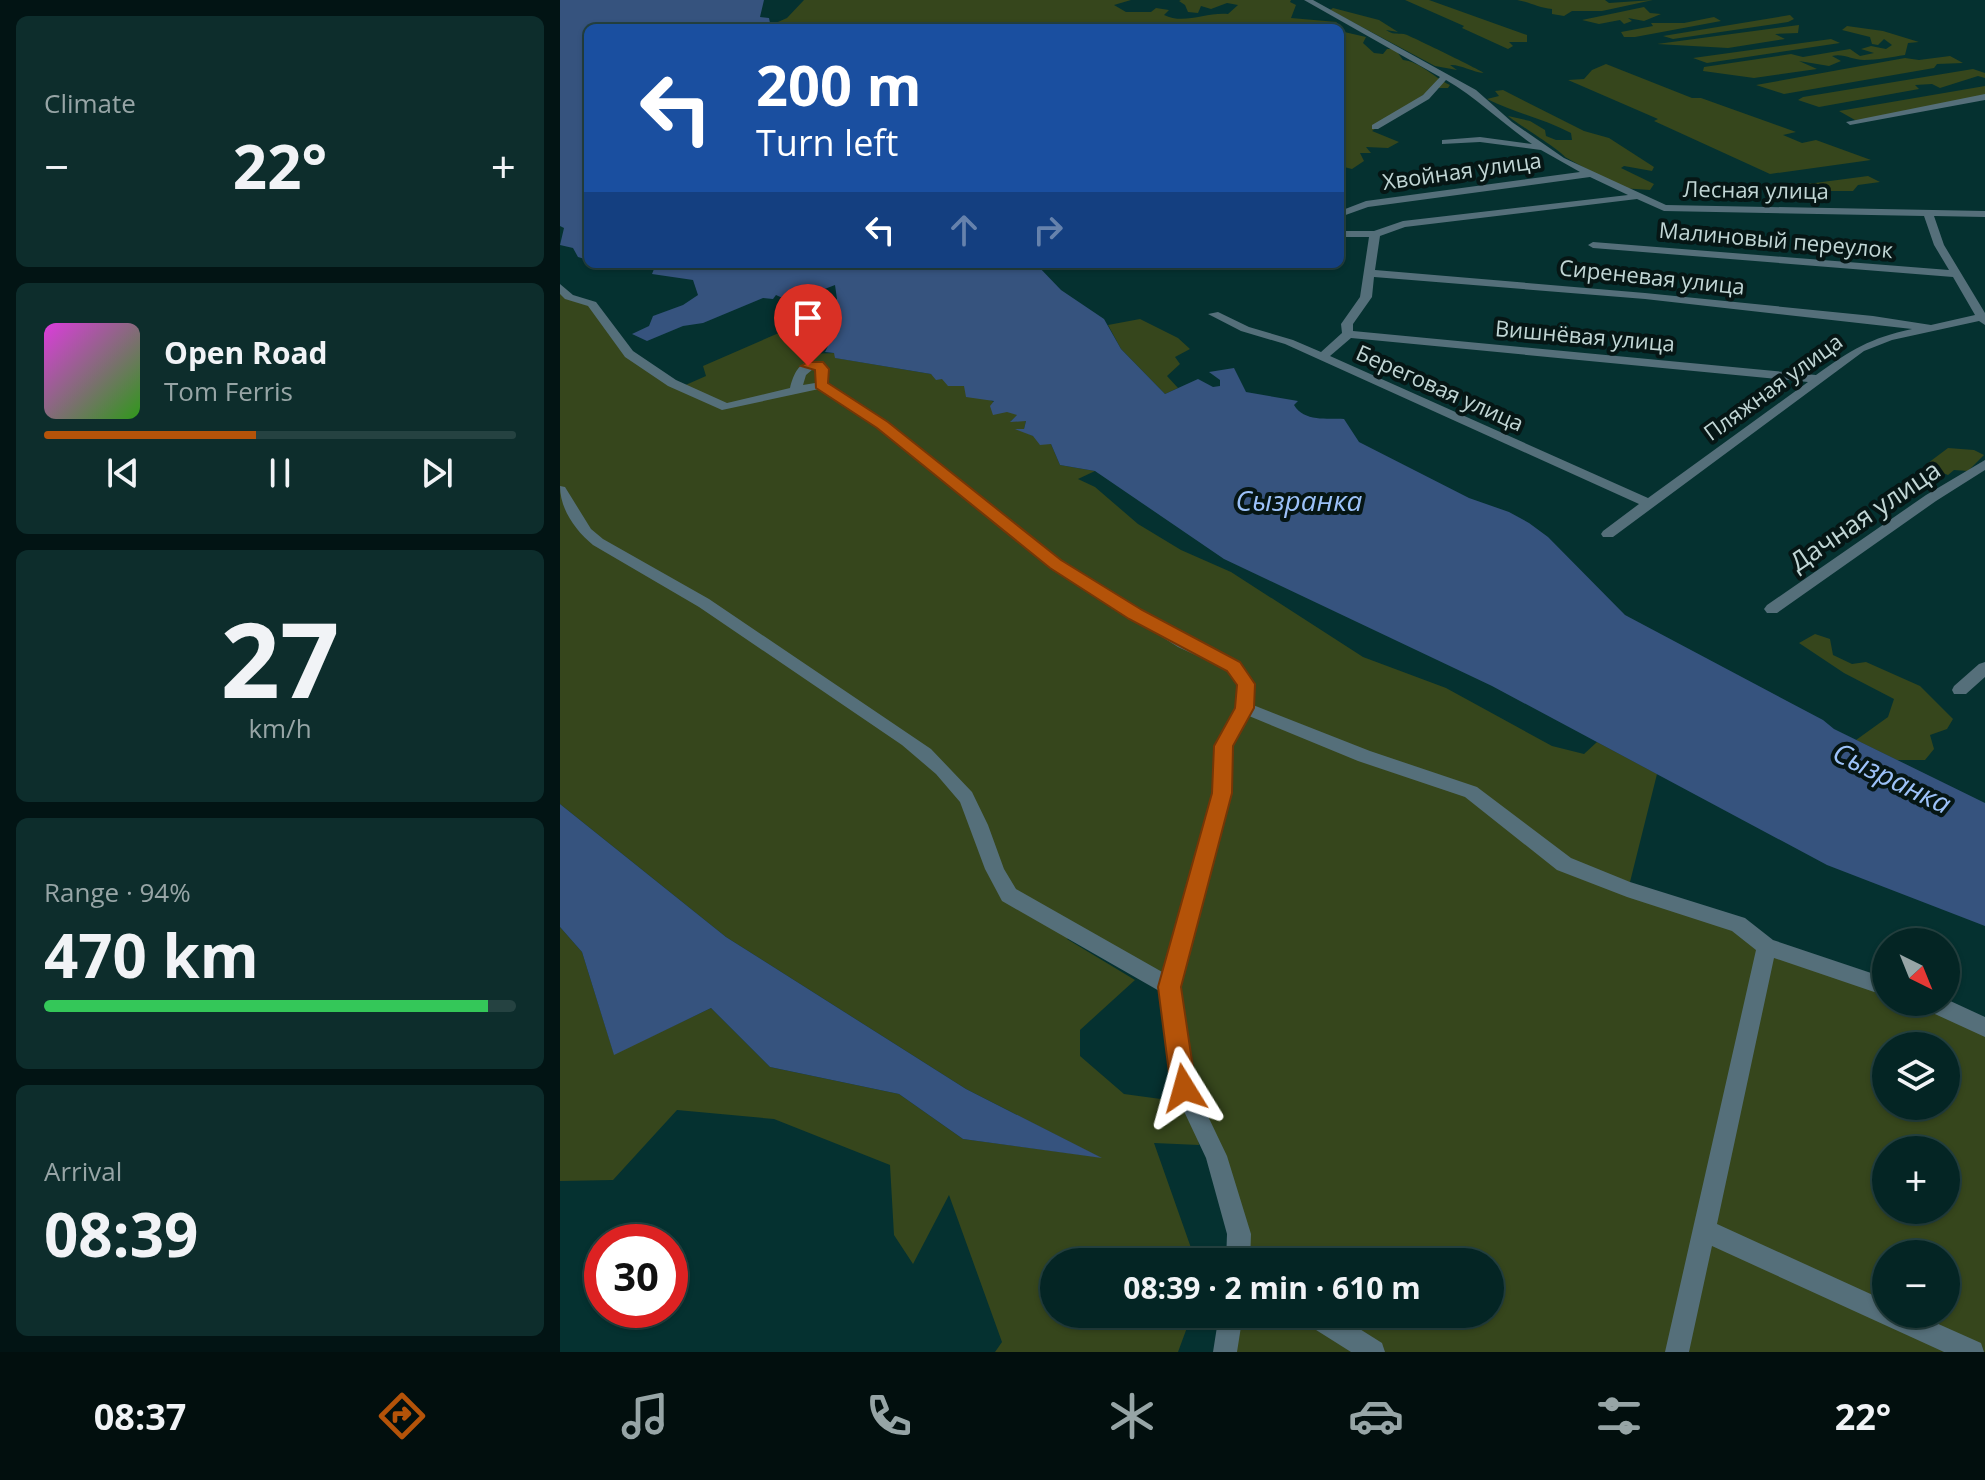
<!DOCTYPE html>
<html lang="en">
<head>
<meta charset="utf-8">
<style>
  :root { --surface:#042524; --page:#0d2d2c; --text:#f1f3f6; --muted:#97a5a6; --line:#254241; --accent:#b45309 }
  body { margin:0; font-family:"Open Sans",sans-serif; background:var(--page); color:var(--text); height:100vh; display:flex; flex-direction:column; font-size:30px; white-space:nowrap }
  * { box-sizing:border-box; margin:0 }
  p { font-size:26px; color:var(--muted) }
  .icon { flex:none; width:44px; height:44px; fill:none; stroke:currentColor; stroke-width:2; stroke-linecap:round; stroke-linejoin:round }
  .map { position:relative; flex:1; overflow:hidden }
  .sheet { display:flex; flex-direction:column; gap:16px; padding:16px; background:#021414; width:560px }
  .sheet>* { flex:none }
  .guide { position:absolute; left:24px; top:24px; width:760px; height:244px; border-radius:12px; box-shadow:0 2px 6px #0004,0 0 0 2px var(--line); background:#1a4fa0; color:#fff; overflow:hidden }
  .needle { width:52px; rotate:137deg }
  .tools { position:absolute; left:1312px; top:928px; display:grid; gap:16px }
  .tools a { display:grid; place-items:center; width:88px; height:88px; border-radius:50%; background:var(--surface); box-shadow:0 2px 6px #0004,0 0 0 2px var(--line); font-size:40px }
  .speed { position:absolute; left:24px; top:1224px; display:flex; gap:16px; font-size:40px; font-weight:700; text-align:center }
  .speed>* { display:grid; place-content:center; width:104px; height:104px; border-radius:50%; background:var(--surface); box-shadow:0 2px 6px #0004,0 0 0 2px var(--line); line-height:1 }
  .speed .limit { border:12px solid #d22; background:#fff; color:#111 }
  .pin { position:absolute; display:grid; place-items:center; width:68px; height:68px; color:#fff; margin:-82px -34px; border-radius:50% 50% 50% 0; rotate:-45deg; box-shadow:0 0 8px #0007 }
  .pin .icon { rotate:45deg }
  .me { position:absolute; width:88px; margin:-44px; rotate:352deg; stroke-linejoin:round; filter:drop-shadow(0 0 6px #0008) }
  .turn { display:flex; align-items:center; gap:28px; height:168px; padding:0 40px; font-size:36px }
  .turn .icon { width:104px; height:104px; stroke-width:2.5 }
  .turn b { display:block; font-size:56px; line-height:68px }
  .lanes { display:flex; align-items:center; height:76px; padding:0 40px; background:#0003; justify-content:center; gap:40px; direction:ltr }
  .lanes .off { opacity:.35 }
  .big { font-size:60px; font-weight:700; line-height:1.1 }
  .sheet .tile { flex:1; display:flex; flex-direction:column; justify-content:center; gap:12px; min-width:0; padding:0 28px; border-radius:12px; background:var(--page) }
  .sheet .dial { align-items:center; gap:0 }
  .dial b { font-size:104px; line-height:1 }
  .song { display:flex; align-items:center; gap:24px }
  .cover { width:96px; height:96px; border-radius:12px; background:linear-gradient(135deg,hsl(300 70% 55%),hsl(110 70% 35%)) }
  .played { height:8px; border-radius:4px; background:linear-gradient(90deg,var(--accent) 45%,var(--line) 45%) }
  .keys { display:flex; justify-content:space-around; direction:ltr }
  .heat { display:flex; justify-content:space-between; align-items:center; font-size:44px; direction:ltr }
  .charge { height:12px; border-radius:6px; background:linear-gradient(90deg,#34c759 94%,var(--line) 0) }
  .trip { position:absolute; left:480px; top:1248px; width:464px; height:80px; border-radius:40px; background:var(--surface); box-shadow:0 2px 6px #0004,0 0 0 2px var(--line); font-weight:700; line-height:80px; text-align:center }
  .tab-bar { display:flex; height:128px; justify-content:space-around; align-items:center; background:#020f0e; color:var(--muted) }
  .tab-bar .icon { width:56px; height:56px }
  .tab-bar .on { color:var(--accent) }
  .tab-bar b { font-size:36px; color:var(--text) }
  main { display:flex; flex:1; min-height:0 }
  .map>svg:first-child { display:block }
  .green { fill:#36461c; fill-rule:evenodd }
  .water { fill:#36537e }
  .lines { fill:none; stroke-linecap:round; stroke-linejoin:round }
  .minor { fill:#556f7a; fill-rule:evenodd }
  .route { fill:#b45309; stroke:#753606; stroke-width:2 }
  .labels { text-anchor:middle; stroke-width:8; stroke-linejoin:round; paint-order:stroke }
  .far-street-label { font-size:22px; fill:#c1d6d5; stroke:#061615 }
  .street-label { font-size:26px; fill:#c1d6d5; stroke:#061615 }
  .water-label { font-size:28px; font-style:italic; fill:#9dc2f9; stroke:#061615 }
</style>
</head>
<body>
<main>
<section class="sheet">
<div class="tile"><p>Climate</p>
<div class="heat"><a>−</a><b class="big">22°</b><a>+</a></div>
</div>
<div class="tile">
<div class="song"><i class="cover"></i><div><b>Open Road</b><p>Tom Ferris</p></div></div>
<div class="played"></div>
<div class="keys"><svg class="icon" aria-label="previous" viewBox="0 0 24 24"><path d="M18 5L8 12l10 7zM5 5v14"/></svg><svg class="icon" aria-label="pause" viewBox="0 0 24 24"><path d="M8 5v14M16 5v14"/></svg><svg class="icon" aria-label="next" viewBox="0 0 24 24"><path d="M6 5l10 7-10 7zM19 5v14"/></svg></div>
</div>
<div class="tile dial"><b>27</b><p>km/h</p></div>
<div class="tile"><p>Range · 94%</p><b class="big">470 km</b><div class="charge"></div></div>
<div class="tile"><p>Arrival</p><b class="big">08:39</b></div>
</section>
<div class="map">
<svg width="1425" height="1352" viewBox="0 0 1425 1352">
  <rect width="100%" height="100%" fill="#053130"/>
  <path class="green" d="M244,0H591H571L554,5L566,12H591L596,8L609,10L604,15C624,25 646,12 668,14L678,5L667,3L651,9L641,6L638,13L628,12L625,5L619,1L621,0H731L730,2L736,5L731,18L777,22L773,28H211V25L227,18Z
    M845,0H869L967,35V42H949L953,46L948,49L902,28L904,26Z
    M957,0H1045L1049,3L1093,0L1042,11H1012L1004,16L992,14V9C979,8 970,2 957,0Z
    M1084,7L1090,13L1101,14L1084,21L1068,18L1072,21L1064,24L1060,20L1039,24L1022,20Z
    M773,8L819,20L838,32L826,30C833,35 836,33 844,34C849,35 920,70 924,73C912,72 900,64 890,65L897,70L875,66L770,10Z
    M1230,15L1234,19L1228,22L1113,39L1103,36Z
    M1154,17L1161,21L1075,37H1064L1061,32L1093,26L1091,23H1124Z
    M1239,25L1238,33L1215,34L1225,39L1168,48L1097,44Z
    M1287,26L1323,31L1359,42L1348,43L1345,55C1331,57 1318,60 1304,60C1293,60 1283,53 1272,56L1281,61L1269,66L1239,61L1257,69L1194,78L1143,71L1144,67L1231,54L1243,57L1290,49L1300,56L1314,53L1301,49L1311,46L1326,49L1332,45L1324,39L1318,45L1312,44L1310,37L1282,30Z
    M780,31L806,37L803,43L814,53L823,54L827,49H835L843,60C861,62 873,77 890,85L888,88H873L812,131L839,142L828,148L806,147L811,153H800L804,161L792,169L780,166Z
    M1271,39L1280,43L1147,63L1133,58Z
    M1390,56L1403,63L1377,64L1374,68L1224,94L1196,85L1345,58L1359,60Z
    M1046,64L1132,98H1141L1236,132L1223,135L1242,143L1256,140L1311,160L1210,174L1094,121L1098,119L1008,80L1024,79L1032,70Z
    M1413,69L1425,73V78L1418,76L1380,88L1372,84L1355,85L1359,89L1259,107L1238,100L1243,97Z
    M1425,86V98L1313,119L1295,120L1279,111Z
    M943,90L1024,131L1049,138L1094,167L1092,171L1064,166L1061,168L1094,184L1090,190L1061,188L1005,157C1000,150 959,125 948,116L970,121L985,130L986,136L996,140H1012L1011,133C984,119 955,113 927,99L939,96L935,91Z
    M1308,176L1320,182L1298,185L1293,191H1268L1267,196L1251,198L1233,191L1232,186Z
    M0,287L9,297L32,304L69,354L121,387L146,376L143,366L221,332L247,354L275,353L276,358L371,374L404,386L458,415L451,421H466L464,429H458L491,444L500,465L535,471L518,479L535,487L578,524L621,550L671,572L803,657L886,688L992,746L1024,754L1037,742L1097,774L1068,890L1178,924L1207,947L1326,987V1002H1371L1425,1027V1352H665L671,1314H930V1262H678L636,1118L639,1145L594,1143L636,1262H494V1314H632L618,1352H435L442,1342L389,1195L353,1264L334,1235L330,1165L214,1119L117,1110L53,1180L0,1181V927L22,952L54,1054L151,1008L210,1067L339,1094L403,1139L539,1157L406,1089L166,937L0,804ZM515,932L609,987L636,1116L608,1100L564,1094L520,1056V1030L575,980L507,939ZM1326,1046H1386V1106H1326ZM1326,1150H1386V1210H1326ZM1326,1254H1386V1314H1326Z
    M580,319L618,338L630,349L615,357L620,364L607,376L618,388L605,394L561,349L548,325Z
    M1388,448L1414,450L1424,455L1408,471L1394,470L1388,475L1364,466Z
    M1255,634L1270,639L1273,655L1292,664L1306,662L1360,686L1393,719L1387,729L1370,735L1374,749L1365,760H1337L1296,740L1328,717L1334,699L1284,673L1239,643Z"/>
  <path class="water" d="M0,0H204L200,17L209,18L211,28H28V260L18,257L13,248L0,245L4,228L0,226Z
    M96,264H476L501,290L544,319L561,349L605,394L638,379L653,387L660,386V380L649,372L674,368L686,392L738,401L734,405C744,422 767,418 784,419L799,442L909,498L949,512L969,523L988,537L1065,615L1263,720L1274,729L1425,803V926L1267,865L932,686L664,559L535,471L500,465L491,444L480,445L473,436L455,429H464L466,421L450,422L457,415L447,412L433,415L430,406L434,401L406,397L404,386H388L382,379L376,380L371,374L275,358L274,353L265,352L268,346L255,345L254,342L264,334L257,331L249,335L248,321L265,311L277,299L275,285L231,302L216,295L213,299L203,298L143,323L123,326L87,341L72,334L89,326L93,316L123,305L138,295L133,280L92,274Z
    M0,804L166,937L406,1089L542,1158L403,1139L339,1094L210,1067L151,1008L54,1055L22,952L0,927Z"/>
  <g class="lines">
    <path class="minor" d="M744,0H753L916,90L952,122L1004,158L1106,205L1425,211V217L1374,216L1384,245L1425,313V325L1419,321L1332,340L1304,351L1053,537H1043L1041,534L1043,531L1079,504L725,344L681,331L648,314L658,312L689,327L733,340L761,352L782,333L781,324L800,297L809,237H780V231H814L843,221L1068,195L1030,177L808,207L780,217V211L806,201L1020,172L981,150L920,142L882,144V140L920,137L972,144C942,123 917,98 886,80L869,99L818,129H812V125L863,95L880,77ZM1077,199L1104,211L1364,216L1374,245L1389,270L1033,242L1028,245L1033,248L1393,277L1415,315L1371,325L1313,316L1085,293L815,270L820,236L845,227ZM814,277L1085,299L1352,329C1310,338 1291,350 1256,375L793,331V324L812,297ZM791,338L1248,382L1088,498L770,356Z
      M1425,94V100L1290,125L1286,122Z
      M0,284L13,295L36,302L73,351L116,380L167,403L230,388C235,368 244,354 266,366L267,384L328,422L501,561L630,639L680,662L694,684L693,705L810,751L917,787L1011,858L1070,882L1185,918L1213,940L1326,978V996L1214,958L1157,1224L1326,1301V1314H1356L1421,1343L1424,1352H1384L1152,1246L1129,1352H1105L1196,950L1172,931L1067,897L997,870L905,797L798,761L689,716L672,746L671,793L620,987L634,1087L667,1156L691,1234L690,1262H666L667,1234L646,1158L613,1088L601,992L442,901L425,869L400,802L376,774L342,745L139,607L33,545C15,530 0,509 0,486L5,487L31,529L43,539L149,599L371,749L412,792L428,825L444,869L456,889L604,973L653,793L656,746L677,708L678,685L668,670L618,647L491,567L318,428L259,389L162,410L108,386L65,357L28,306L5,299L0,294ZM253,369L256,371L255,383L243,385L246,375Z
      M1425,460V470L1376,501L1217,613H1207L1204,609L1207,605L1366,495Z
      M1425,662V677L1406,694H1394L1392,690L1394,686L1419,664Z
      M1386,999L1425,1017V1037L1364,1009L1361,1002H1386Z
      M659,1314H683L677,1352H653Z
      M742,1314H776L822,1343L825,1352H791L745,1323Z"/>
  </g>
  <path class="route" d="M248,362H263L269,369L268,383L328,422L501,560L582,610L680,662L695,684L694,708L673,746L672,793L621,987L636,1088L632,1096L624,1100L615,1096L611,1088L598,987L652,793L654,746L675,708L677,685L667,671L569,619L490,568L317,428L256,388L255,370L241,366Z"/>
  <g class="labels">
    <g class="far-street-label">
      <text transform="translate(902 171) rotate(-8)" y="8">Хвойная улица</text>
      <text transform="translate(1196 190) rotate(1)" y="8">Лесная улица</text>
      <text transform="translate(1216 240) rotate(5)" y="8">Малиновый переулок</text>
      <text transform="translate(1092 277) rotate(6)" y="8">Сиреневая улица</text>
      <text transform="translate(1025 336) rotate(5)" y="8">Вишнёвая улица</text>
      <text transform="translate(1213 387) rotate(-36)" y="8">Пляжная улица</text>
      <text transform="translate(880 388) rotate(24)" y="8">Береговая улица</text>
    </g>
    <g class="street-label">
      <text transform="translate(1305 516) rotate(-34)" y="9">Дачная улица</text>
    </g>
    <g class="water-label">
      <text x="739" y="511">Сызранка</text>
      <text transform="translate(1332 778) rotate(26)" y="10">Сызранка</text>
    </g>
  </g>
</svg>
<div class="tools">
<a><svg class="needle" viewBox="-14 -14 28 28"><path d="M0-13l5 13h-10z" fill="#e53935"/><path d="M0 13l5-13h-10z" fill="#97a5a6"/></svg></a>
<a><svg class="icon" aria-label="layers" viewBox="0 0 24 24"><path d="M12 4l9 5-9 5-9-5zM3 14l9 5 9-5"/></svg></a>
<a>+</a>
<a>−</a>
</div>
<div class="speed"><div class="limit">30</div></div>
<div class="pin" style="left:248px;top:366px;background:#d93025"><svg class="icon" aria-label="arrive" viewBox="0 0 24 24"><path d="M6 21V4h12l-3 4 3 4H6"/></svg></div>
<svg class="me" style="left:624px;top:1088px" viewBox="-20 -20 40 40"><path d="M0-17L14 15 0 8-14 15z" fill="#b45309" stroke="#fff" stroke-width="4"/></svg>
<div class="trip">08:39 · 2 min · 610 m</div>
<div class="guide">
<div class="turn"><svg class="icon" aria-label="left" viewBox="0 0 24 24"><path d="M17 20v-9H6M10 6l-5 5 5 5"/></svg><div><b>200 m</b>Turn left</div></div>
<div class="lanes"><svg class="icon" aria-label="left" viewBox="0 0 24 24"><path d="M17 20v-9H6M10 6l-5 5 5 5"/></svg><svg class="icon off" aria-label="ahead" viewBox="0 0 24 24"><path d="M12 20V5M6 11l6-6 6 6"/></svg><svg class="icon off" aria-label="right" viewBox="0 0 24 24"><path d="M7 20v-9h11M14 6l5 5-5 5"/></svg></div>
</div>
</div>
</main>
<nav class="tab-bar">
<b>08:37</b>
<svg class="icon on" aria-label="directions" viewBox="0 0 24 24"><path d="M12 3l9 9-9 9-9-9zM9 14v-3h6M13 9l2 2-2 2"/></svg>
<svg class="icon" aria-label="music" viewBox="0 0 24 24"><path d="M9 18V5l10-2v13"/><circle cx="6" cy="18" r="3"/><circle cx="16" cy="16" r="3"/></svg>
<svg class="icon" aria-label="phone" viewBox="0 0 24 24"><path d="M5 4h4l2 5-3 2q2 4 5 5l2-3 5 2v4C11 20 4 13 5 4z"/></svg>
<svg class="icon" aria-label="climate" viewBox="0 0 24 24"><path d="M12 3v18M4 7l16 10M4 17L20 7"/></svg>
<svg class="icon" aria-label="car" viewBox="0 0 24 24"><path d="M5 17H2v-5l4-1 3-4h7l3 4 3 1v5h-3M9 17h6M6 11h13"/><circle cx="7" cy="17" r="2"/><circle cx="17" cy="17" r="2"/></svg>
<svg class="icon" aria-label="filters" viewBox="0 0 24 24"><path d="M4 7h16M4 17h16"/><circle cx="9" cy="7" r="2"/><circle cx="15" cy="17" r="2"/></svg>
<b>22°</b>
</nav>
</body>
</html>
